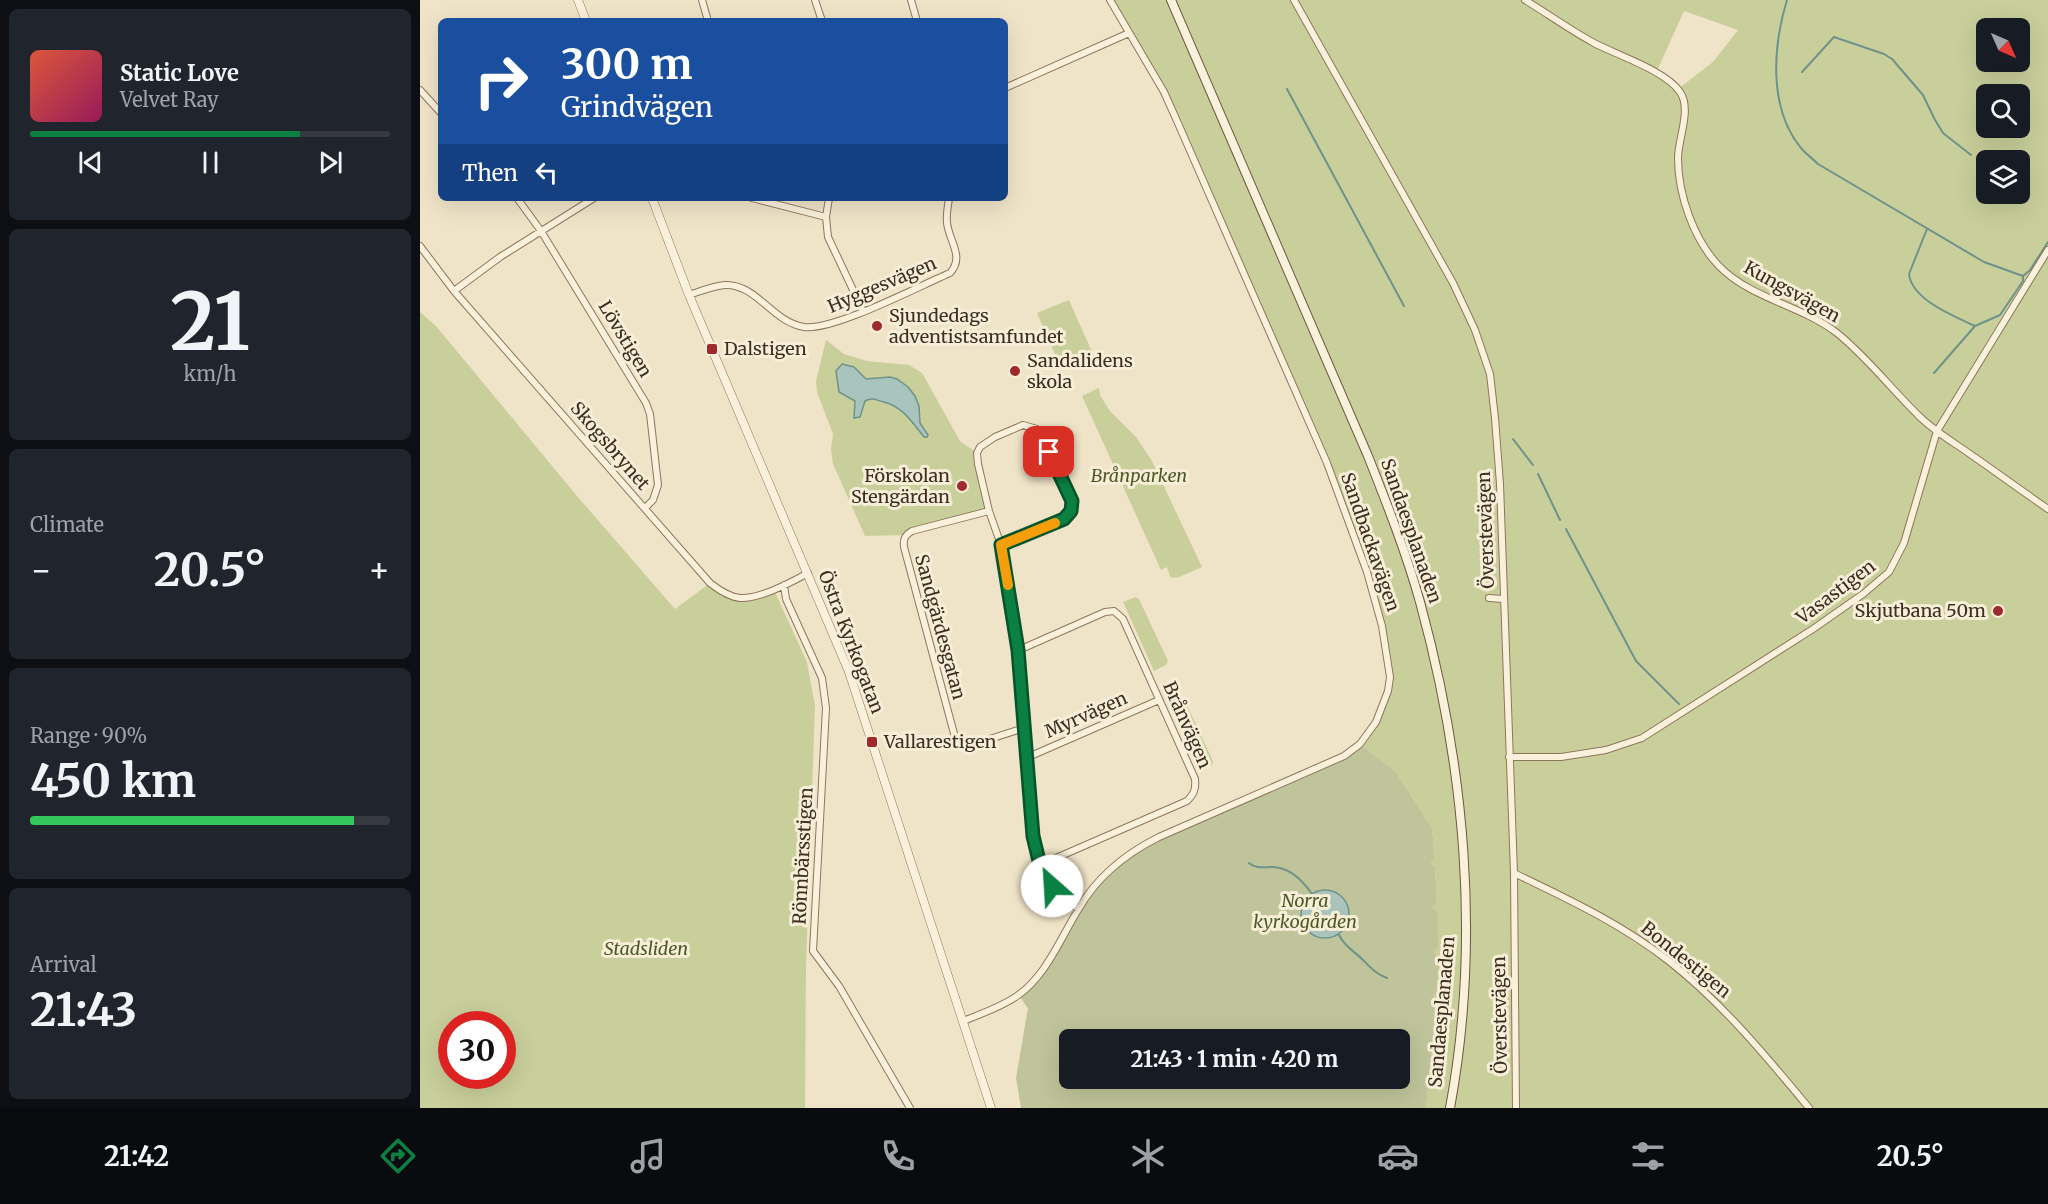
<!DOCTYPE html>
<html lang="en">
<head>
<meta charset="utf-8">
<style>
  :root { --surface:#171b24; --page:#20242c; --text:#f1f3f6; --muted:#9ea1a6; --line:#363941; --accent:#0b8043 }
  body { margin:0; font-family:Merriweather,serif; background:var(--page); color:var(--text); height:100vh; display:flex; flex-direction:column; font-size:22px; white-space:nowrap }
  * { box-sizing:border-box; margin:0 }
  p { font-size:20px; color:var(--muted) }
  .icon { flex:none; width:33px; height:33px; fill:none; stroke:currentColor; stroke-width:2; stroke-linecap:round; stroke-linejoin:round }
  .map { position:relative; flex:1; overflow:hidden }
  .panel { display:flex; flex-direction:column; gap:9px; padding:9px; background:#0d0f14; width:420px }
  .panel>* { flex:none }
  .guide { position:absolute; left:18px; top:18px; width:570px; height:183px; border-radius:9px; box-shadow:0 6px 24px #0002; background:#1a4fa0; color:#fff; overflow:hidden }
  .needle { width:39px; rotate:135deg }
  .buttons { position:absolute; left:1556px; top:18px; display:grid; gap:12px }
  .buttons a { display:grid; place-items:center; width:54px; height:54px; border-radius:9px; background:var(--surface); box-shadow:0 6px 24px #0002; font-size:30px }
  .speed { position:absolute; left:18px; top:1011px; display:flex; gap:12px; font-size:30px; font-weight:700; text-align:center }
  .speed>* { display:grid; place-content:center; width:78px; height:78px; border-radius:50%; background:var(--surface); box-shadow:0 6px 24px #0002; line-height:1 }
  .speed .limit { border:9px solid #d22; background:#fff; color:#111 }
  .pin { position:absolute; display:grid; place-items:center; width:51px; height:51px; color:#fff; margin:-26px; border-radius:12px; box-shadow:0 3px 9px #0006 }
  .me { position:absolute; width:66px; margin:-33px; rotate:334deg; stroke-linejoin:round; filter:drop-shadow(0 0 4px #0008) }
  .turn { display:flex; align-items:center; gap:21px; height:126px; padding:0 24px; font-size:27px }
  .turn .icon { width:78px; height:78px; stroke-width:2.5 }
  .turn b { display:block; font-size:42px; line-height:51px }
  .then { display:flex; align-items:center; height:57px; padding:0 24px; background:#0003; gap:12px; font-size:22px }
  .big { font-size:45px; font-weight:700; line-height:1.1 }
  .panel .tile { flex:1; display:flex; flex-direction:column; justify-content:center; gap:9px; min-width:0; padding:0 21px; border-radius:9px; background:var(--page) }
  .panel .dial { align-items:center; gap:0 }
  .dial b { font-size:78px; line-height:1 }
  .song { display:flex; align-items:center; gap:18px }
  .cover { width:72px; height:72px; border-radius:9px; background:linear-gradient(135deg,hsl(10 70% 55%),hsl(330 70% 35%)) }
  .played { height:6px; border-radius:3px; background:linear-gradient(90deg,var(--accent) 75%,var(--line) 75%) }
  .keys { display:flex; justify-content:space-around; direction:ltr }
  .heat { display:flex; justify-content:space-between; align-items:center; font-size:33px; direction:ltr }
  .charge { height:9px; border-radius:4px; background:linear-gradient(90deg,#34c759 90%,var(--line) 0) }
  .trip { position:absolute; left:639px; top:1029px; width:351px; height:60px; border-radius:9px; background:var(--surface); box-shadow:0 6px 24px #0002; font-weight:700; line-height:60px; text-align:center }
  .menu { display:flex; height:96px; justify-content:space-around; align-items:center; background:#090b0e; color:var(--muted) }
  .menu .icon { width:42px; height:42px }
  .menu .current { color:var(--accent) }
  .menu b { font-size:27px; color:var(--text) }
  main { display:flex; flex:1; min-height:0 }
  .map>svg:first-child { display:block }
  .green { fill:#c9cf9b; fill-rule:evenodd }
  .cemetery { fill:#bfc49a; fill-rule:evenodd }
  .water { fill:#a9c4bc; stroke:#6f938a; stroke-width:1.5 }
  .lines { fill:none; stroke-linecap:round; stroke-linejoin:round }
  .stream { stroke:#6f938a; stroke-width:2 }
  .minor-casing { stroke:#8d765c; stroke-width:8 }
  .tertiary-casing { stroke:#8d765c; stroke-width:9 }
  .secondary-casing { stroke:#6f573f; stroke-width:10 }
  .minor { stroke:#faf1dc; stroke-width:6 }
  .tertiary { stroke:#faf1dc; stroke-width:8 }
  .secondary { stroke:#faf1dc; stroke-width:8 }
  .route-casing { stroke:#07532c; stroke-width:15 }
  .route { stroke:#0b8043; stroke-width:10 }
  .slow { stroke:#f59e0b; stroke-width:10 }
  .poi-dot { fill:#9e2a2b; stroke:#f7eed8; stroke-width:2 }
  .labels { text-anchor:middle; stroke-width:6; stroke-linejoin:round; paint-order:stroke }
  .street-label { font-size:18px; fill:#3d2e20; stroke:#f7eed8 }
  .poi-label { font-size:18px; fill:#3d2e20; stroke:#f7eed8; text-anchor:start }
  .park-label { font-size:18px; font-style:italic; fill:#4d5a26; stroke:#f7eed8 }
</style>
</head>
<body>
<main>
<section class="panel">
<div class="tile">
<div class="song"><i class="cover"></i><div><b>Static Love</b><p>Velvet Ray</p></div></div>
<div class="played"></div>
<div class="keys"><svg class="icon" aria-label="previous" viewBox="0 0 24 24"><path d="M18 5L8 12l10 7zM5 5v14"/></svg><svg class="icon" aria-label="pause" viewBox="0 0 24 24"><path d="M8 5v14M16 5v14"/></svg><svg class="icon" aria-label="next" viewBox="0 0 24 24"><path d="M6 5l10 7-10 7zM19 5v14"/></svg></div>
</div>
<div class="tile dial"><b>21</b><p>km/h</p></div>
<div class="tile"><p>Climate</p>
<div class="heat"><a>−</a><b class="big">20.5°</b><a>+</a></div>
</div>
<div class="tile"><p>Range · 90%</p><b class="big">450 km</b><div class="charge"></div></div>
<div class="tile"><p>Arrival</p><b class="big">21:43</b></div>
</section>
<div class="map">
<svg width="1628" height="1108" viewBox="0 0 1628 1108">
  <rect width="100%" height="100%" fill="#f0e4c8"/>
  <path class="green" d="M690,0H1628V1108H1006L1017,1001L1013,996L1012,907L1017,902L1015,867L1011,863L1015,858L1012,828L975,771L940,744L956,722L968,691V660L947,572L907,463L757,121ZM1264,11L1318,30L1293,62L1258,89L1236,73ZM1566,28H1599V62H1566ZM1566,94H1599V128H1566ZM1566,160H1599V194H1566Z
    M649,300L673,354L641,368L617,313Z
    M0,312L16,326L157,496L255,609L290,583L320,598L354,590L387,662L395,706L386,967L385,1108H0ZM32,1024H82V1076H32Z
    M406,340L424,354L447,361L489,365L502,373L540,441L557,453L569,511L486,535L445,536L413,464L411,449L413,434L397,392L396,381Z
    M679,388L680,395L690,411L716,437L732,461L782,567L757,578L750,577L747,567L741,570L662,396Z
    M716,597L719,599L748,661L746,665L734,671L703,602Z
    M761,697L764,699L793,761L792,765L779,771L749,702Z"/>
  <path class="cemetery" d="M940,744L975,771L1012,828L1015,858L1011,863L1015,867L1017,902L1012,907L1017,912L1018,947L1013,952L1018,957L1017,992L1013,996L1017,1001L1006,1108H601L596,1078L608,1008L599,996L621,972L676,884L715,849L924,756ZM650,1040H980V1078H650Z"/>
  <path class="water" d="M422,364L434,367L446,379L470,377L477,379L488,387L495,396L499,406L500,423L508,435L507,437H504C492,422 483,407 464,402C455,400 453,397 445,401L440,417L434,418L435,401L419,392L416,371Z
    M881 914a24 24 0 1 1 48 0a24 24 0 1 1-48 0Z"/>
  <g class="lines">
    <path class="stream" d="M1367,0C1353,46 1348,108 1381,148C1386,154 1393,159 1398,164L1564,262L1603,276L1610,270L1628,242
      M1382,72L1414,37L1464,54L1472,59L1503,95L1515,120L1523,133L1551,155
      M867,89L984,306
      M1507,229L1489,274C1492,300 1534,316 1555,326L1580,315L1603,281V276
      M1514,373L1555,326
      M1093,439L1113,465
      M1118,474L1140,520
      M1146,529L1216,661L1259,704
      M829,863C836,869 843,867 852,867C869,867 883,881 892,894
      M919,935C925,947 934,951 943,960C951,968 956,974 967,978"/>
    <defs>
      <path id="minor" d="M282,0L288,21
        M395,0L402,21
        M491,0L497,21
        M874,0L1033,283L1055,330L1070,374L1075,418L1080,484L1094,873L1096,1108
        M1105,0C1128,14 1150,30 1174,43C1197,55 1246,71 1260,92C1272,109 1258,139 1258,158C1258,195 1274,240 1299,266C1331,299 1381,305 1417,333C1448,358 1471,389 1499,416C1514,431 1533,442 1550,454C1576,472 1602,491 1628,509
        M585,88L709,33
        M0,90L21,113
        M97,198L121,231L226,403L230,414L238,485L233,500L225,508
        M332,198L406,217
        M409,198L406,217L408,237L443,311
        M0,246L34,291L290,583C299,590 309,597 320,598C339,599 372,582 388,573
        M34,291L80,257L174,198
        M269,295C281,291 293,286 305,285C337,284 352,322 384,327C414,331 499,286 530,273C545,257 529,241 527,223C526,215 528,206 529,198
        M569,511L492,531C485,535 483,539 484,547L536,741L548,746L604,728
        M581,545L644,519L651,511L652,501L622,435L617,429L603,425L575,437L560,447L557,453L558,464L569,511L581,545L599,650L613,836C622,874 627,884 658,909
        M364,585L366,599L402,678L406,708L393,951L419,986L490,1108
        M1069,598L1083,599
        M599,650L685,612L694,611L703,619L775,779C776,789 774,794 767,801L620,865
        M1089,757H1141L1186,750L1222,738L1393,629L1443,594L1469,572L1484,543L1517,431L1628,250
        M606,758L739,700
        M1094,873C1148,899 1202,924 1250,962C1303,1004 1346,1056 1389,1108
        M543,1021C561,1014 581,1007 597,996C626,976 640,939 658,910C677,876 705,854 739,837L924,756L940,744L956,722L968,691L970,677L962,626L947,572L907,463L757,121L744,92L690,0"/>
      <path id="tertiary" d="M158,0L166,21
        M232,198L269,295L429,672L571,1108"/>
      <path id="secondary" d="M751,0L948,456C967,504 986,552 1000,602C1045,766 1061,941 1030,1108"/>
    </defs>
    <use href="#minor" class="minor-casing"/>
    <use href="#tertiary" class="tertiary-casing"/>
    <use href="#secondary" class="secondary-casing"/>
    <use href="#minor" class="minor"/>
    <use href="#tertiary" class="tertiary"/>
    <use href="#secondary" class="secondary"/>
  </g>
  <g class="lines">
    <defs>
      <path id="route" d="M629,452L652,501L651,511L644,519L581,545L598,650L613,836L620,865L632,886"/>
    </defs>
    <use href="#route" class="route-casing"/>
    <use href="#route" class="route"/>
    <path class="slow" d="M588,585L581,545L635,523"/>
  </g>
  <g class="poi-dot">
    <circle cx="457" cy="326" r="6"/>
    <rect x="286" y="343" width="12" height="12" rx="3"/>
    <circle cx="595" cy="371" r="6"/>
    <circle cx="542" cy="486" r="6"/>
    <circle cx="1578" cy="611" r="6"/>
    <rect x="446" y="736" width="12" height="12" rx="3"/>
  </g>
  <g class="labels">
    <g class="street-label">
      <text transform="translate(462 285) rotate(-23)" y="6">Hyggesvägen</text>
      <text transform="translate(1372 292) rotate(29)" y="6">Kungsvägen</text>
      <text transform="translate(205 339) rotate(59)" y="6">Lövstigen</text>
      <text transform="translate(190 446) rotate(49)" y="6">Skogsbrynet</text>
      <text transform="translate(1066 530) rotate(-92)" y="6">Överstevägen</text>
      <text transform="translate(991 531) rotate(71)" y="6">Sandaesplanaden</text>
      <text transform="translate(950 542) rotate(71)" y="6">Sandbackavägen</text>
      <text transform="translate(1416 592) rotate(-37)" y="6">Vasastigen</text>
      <text transform="translate(520 627) rotate(75)" y="6">Sandgärdesgatan</text>
      <text transform="translate(431 642) rotate(69)" y="6">Östra Kyrkogatan</text>
      <text transform="translate(666 715) rotate(-24)" y="6">Myrvägen</text>
      <text transform="translate(767 725) rotate(66)" y="6">Brånvägen</text>
      <text transform="translate(383 856) rotate(-87)" y="6">Rönnbärsstigen</text>
      <text transform="translate(1266 960) rotate(39)" y="6">Bondestigen</text>
      <text transform="translate(1022 1012) rotate(-85)" y="6">Sandaesplanaden</text>
      <text transform="translate(1080 1015) rotate(-91)" y="6">Överstevägen</text>
    </g>
    <g class="poi-label">
      <text x="469" y="322">Sjundedags<tspan x="469" dy="21">adventistsamfundet</tspan></text>
      <text x="304" y="355">Dalstigen</text>
      <text x="607" y="367">Sandalidens<tspan x="607" dy="21">skola</tspan></text>
      <text x="530" y="482" text-anchor="end">Förskolan<tspan x="530" dy="21">Stengärdan</tspan></text>
      <text x="1566" y="617" text-anchor="end">Skjutbana 50m</text>
      <text x="464" y="748">Vallarestigen</text>
    </g>
    <g class="park-label">
      <text x="719" y="482">Brånparken</text>
      <text x="885" y="907">Norra<tspan x="885" dy="21">kyrkogården</tspan></text>
      <text x="226" y="955">Stadsliden</text>
    </g>
  </g>
</svg>
<div class="buttons">
<a><svg class="needle" viewBox="-14 -14 28 28"><path d="M0-13l5 13h-10z" fill="#e53935"/><path d="M0 13l5-13h-10z" fill="#9ea1a6"/></svg></a>
<a><svg class="icon" aria-label="search" viewBox="0 0 24 24"><circle cx="10" cy="10" r="6"/><path d="M15 15l6 6"/></svg></a>
<a><svg class="icon" aria-label="layers" viewBox="0 0 24 24"><path d="M12 4l9 5-9 5-9-5zM3 14l9 5 9-5"/></svg></a>
</div>
<div class="speed"><div class="limit">30</div></div>
<div class="pin" style="left:629px;top:452px;background:#d93025"><svg class="icon" aria-label="arrive" viewBox="0 0 24 24"><path d="M6 21V4h12l-3 4 3 4H6"/></svg></div>
<svg class="me" style="left:632px;top:886px" viewBox="-20 -20 40 40"><circle r="19" fill="#fff"/><path d="M0-13L10 11 0 6-10 11z" fill="#0b8043"/></svg>
<div class="trip">21:43 · 1 min · 420 m</div>
<div class="guide">
<div class="turn"><svg class="icon" aria-label="right" viewBox="0 0 24 24"><path d="M7 20v-9h11M14 6l5 5-5 5"/></svg><div><b>300 m</b>Grindvägen</div></div>
<div class="then">Then<svg class="icon" aria-label="left" viewBox="0 0 24 24"><path d="M17 20v-9H6M10 6l-5 5 5 5"/></svg></div>
</div>
</div>
</main>
<nav class="menu">
<b>21:42</b>
<svg class="icon current" aria-label="directions" viewBox="0 0 24 24"><path d="M12 3l9 9-9 9-9-9zM9 14v-3h6M13 9l2 2-2 2"/></svg>
<svg class="icon" aria-label="music" viewBox="0 0 24 24"><path d="M9 18V5l10-2v13"/><circle cx="6" cy="18" r="3"/><circle cx="16" cy="16" r="3"/></svg>
<svg class="icon" aria-label="phone" viewBox="0 0 24 24"><path d="M5 4h4l2 5-3 2q2 4 5 5l2-3 5 2v4C11 20 4 13 5 4z"/></svg>
<svg class="icon" aria-label="climate" viewBox="0 0 24 24"><path d="M12 3v18M4 7l16 10M4 17L20 7"/></svg>
<svg class="icon" aria-label="car" viewBox="0 0 24 24"><path d="M5 17H2v-5l4-1 3-4h7l3 4 3 1v5h-3M9 17h6M6 11h13"/><circle cx="7" cy="17" r="2"/><circle cx="17" cy="17" r="2"/></svg>
<svg class="icon" aria-label="filters" viewBox="0 0 24 24"><path d="M4 7h16M4 17h16"/><circle cx="9" cy="7" r="2"/><circle cx="15" cy="17" r="2"/></svg>
<b>20.5°</b>
</nav>
</body>
</html>
